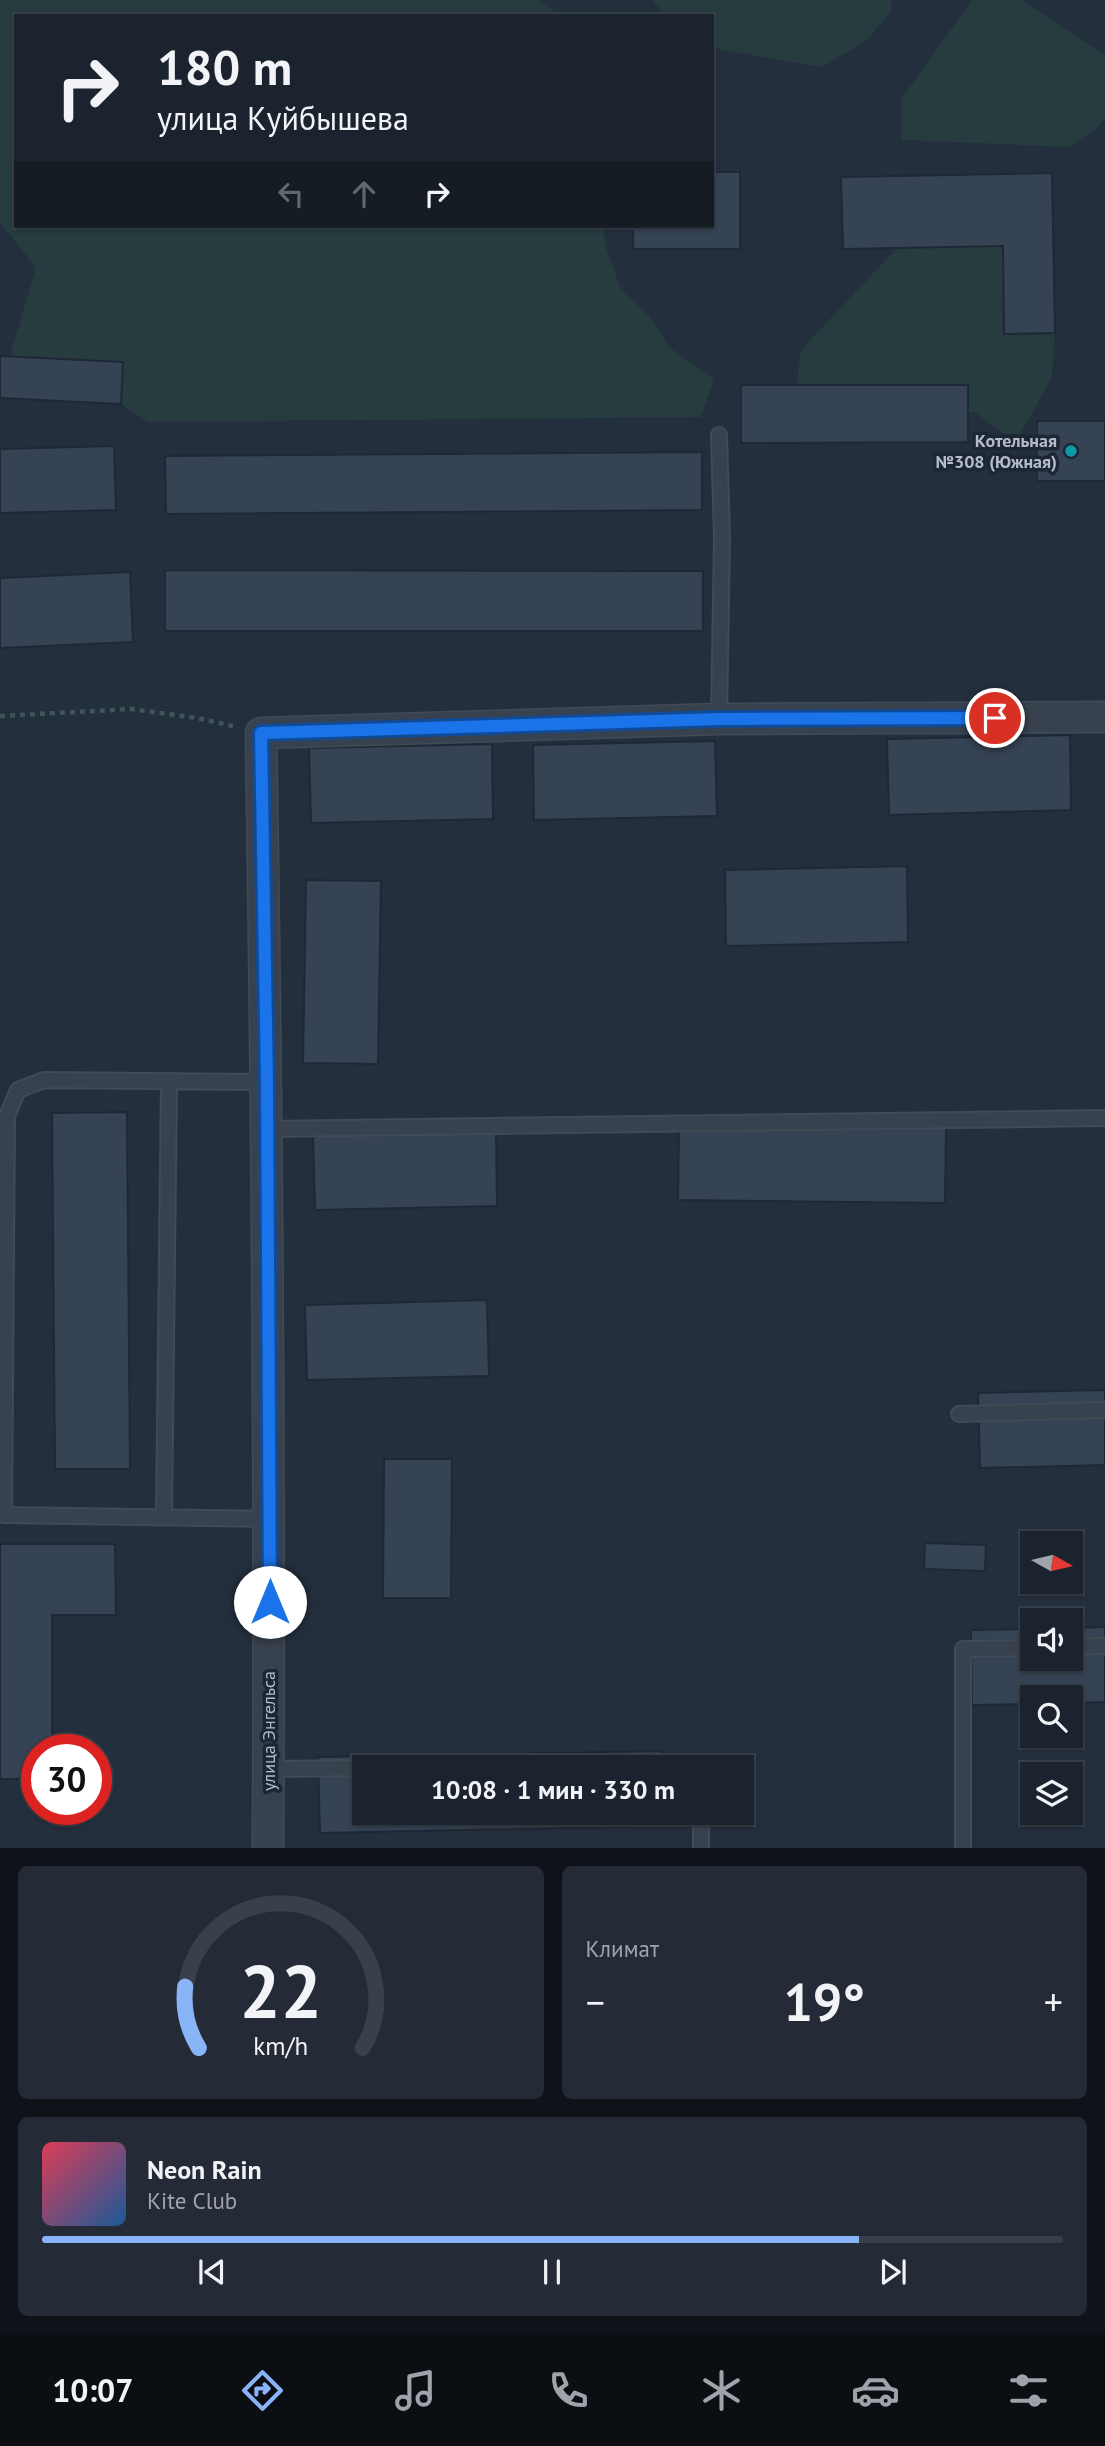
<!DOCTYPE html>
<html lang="ru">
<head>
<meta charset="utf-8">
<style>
  :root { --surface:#1b232e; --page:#242b36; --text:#f1f3f6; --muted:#a0a4aa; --line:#39404a; --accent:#8ab4f8 }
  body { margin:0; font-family:"PT Sans",sans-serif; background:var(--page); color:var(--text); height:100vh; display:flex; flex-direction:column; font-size:26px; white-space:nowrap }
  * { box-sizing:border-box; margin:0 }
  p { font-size:23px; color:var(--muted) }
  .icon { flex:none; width:38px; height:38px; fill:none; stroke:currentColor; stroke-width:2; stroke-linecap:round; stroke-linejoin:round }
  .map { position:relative; height:1848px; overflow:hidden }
  .side { display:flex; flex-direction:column; gap:18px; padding:18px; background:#0f1319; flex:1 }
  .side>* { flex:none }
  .hud { position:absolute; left:14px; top:14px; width:700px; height:214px; border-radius:0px; box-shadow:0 2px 5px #0004,0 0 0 2px var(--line); background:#1b232e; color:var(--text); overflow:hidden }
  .needle { width:46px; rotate:98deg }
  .controls { position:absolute; left:1020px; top:1531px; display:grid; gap:14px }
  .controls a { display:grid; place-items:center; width:63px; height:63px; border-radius:0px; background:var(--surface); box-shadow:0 2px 5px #0004,0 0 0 2px var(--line); font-size:35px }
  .speed { position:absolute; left:21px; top:1734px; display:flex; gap:14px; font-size:35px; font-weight:700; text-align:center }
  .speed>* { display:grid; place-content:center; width:91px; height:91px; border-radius:50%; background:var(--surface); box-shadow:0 2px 5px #0004,0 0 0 2px var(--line); line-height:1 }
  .speed .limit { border:10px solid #d22; background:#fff; color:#111 }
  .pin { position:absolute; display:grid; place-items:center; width:60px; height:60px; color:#fff; margin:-30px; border:4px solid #fff; border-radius:50%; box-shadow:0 2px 7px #0007 }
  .me { position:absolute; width:77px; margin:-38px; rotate:0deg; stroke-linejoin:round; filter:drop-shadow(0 0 5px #0008) }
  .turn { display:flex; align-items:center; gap:24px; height:147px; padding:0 28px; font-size:32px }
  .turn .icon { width:91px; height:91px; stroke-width:2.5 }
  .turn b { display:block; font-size:49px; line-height:60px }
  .lanes { display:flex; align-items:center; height:66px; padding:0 28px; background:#0003; justify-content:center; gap:35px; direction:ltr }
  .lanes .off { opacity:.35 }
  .big { font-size:52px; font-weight:600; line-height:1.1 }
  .side .tile { flex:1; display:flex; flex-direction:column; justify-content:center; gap:10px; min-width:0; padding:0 24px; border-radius:10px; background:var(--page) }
  .side .dial { align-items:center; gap:0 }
  .dial svg { height:182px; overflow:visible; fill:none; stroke:var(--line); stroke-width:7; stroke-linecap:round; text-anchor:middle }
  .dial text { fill:var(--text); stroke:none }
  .song { display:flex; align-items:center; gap:21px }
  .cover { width:84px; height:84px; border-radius:10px; background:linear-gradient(135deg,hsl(350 70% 55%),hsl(210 70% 35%)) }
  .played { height:7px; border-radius:4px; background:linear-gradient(90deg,var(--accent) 80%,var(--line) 80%) }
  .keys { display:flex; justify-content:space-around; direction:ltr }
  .heat { display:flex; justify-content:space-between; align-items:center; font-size:38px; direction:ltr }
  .side .tiles { flex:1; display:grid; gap:18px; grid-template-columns:1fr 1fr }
  .tile:last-child { grid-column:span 2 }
  .trip { position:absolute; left:352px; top:1755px; width:402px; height:70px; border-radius:0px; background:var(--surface); box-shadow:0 2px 5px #0004,0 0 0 2px var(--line); font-weight:600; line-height:70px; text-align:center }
  .tabs { display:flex; height:112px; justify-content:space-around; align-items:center; background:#0b0e12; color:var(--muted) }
  .tabs .icon { width:49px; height:49px }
  .tabs .active { color:var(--accent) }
  .tabs b { font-size:32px; color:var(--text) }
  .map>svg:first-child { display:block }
  .green { fill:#263c3f }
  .building { fill:#364354; stroke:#1f2835; stroke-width:2 }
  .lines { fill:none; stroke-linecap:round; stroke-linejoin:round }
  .service-casing { stroke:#414a57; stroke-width:18 }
  .minor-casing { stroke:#414a57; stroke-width:33 }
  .path { stroke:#3f5557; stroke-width:4.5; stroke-dasharray:5 5; stroke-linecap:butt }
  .service { stroke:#38414e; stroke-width:14 }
  .minor { stroke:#38414e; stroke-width:30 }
  .route-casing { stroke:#114b97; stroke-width:18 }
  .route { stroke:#1a73e8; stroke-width:12 }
  .culture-dot { fill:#0f9aa8; stroke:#1d2633; stroke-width:2.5 }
  .labels { text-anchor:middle; stroke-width:7; stroke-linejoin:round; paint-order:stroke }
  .poi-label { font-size:18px; font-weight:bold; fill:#b4bcc9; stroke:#1d2633; text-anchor:end }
  .street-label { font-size:18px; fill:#b4bcc9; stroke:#1d2633 }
</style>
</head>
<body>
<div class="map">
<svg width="1105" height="1848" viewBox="0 0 1105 1848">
  <rect width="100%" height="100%" fill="#242f3e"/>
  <path class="green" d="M0,0H538L561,16H16V226H604L605,245L621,289L650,317L670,348L714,379L701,417L148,422L121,404L123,362L10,356L36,268L0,222Z
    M652,0H891V11L867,40L822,67L712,48V16H666Z
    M972,0H1022L1105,55V119L1098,127L1070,147L901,140L902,98Z
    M1003,246L1004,334L1055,333L1052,377L1020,435L1003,433L974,412H833L797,382L801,350L897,248Z"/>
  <path class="building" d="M712,172H740V249H633V226H712Z
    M1052,173L1055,333L1004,334L1003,246L843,249L841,177Z
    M0,356L123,362L121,404L0,398Z
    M741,385H968V442L741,443Z
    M1037,421H1105V481H1037Z
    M114,446L116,510L0,513V449Z
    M702,452V510L166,514L165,456Z
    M165,570L703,571V631H165Z
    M130,572L133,642L0,648V578Z
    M1070,735L1071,810L889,815L887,739Z
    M715,741L717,816L534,820L533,745Z
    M492,744L493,819L311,823L309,748Z
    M907,866L908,942L726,946L725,870Z
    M306,880L381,881L378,1064L303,1063Z
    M127,1112L130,1469H55L52,1113Z
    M679,1125L946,1128L945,1203L678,1200Z
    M496,1130L497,1206L315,1210L313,1134Z
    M487,1300L489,1376L307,1380L305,1305Z
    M1105,1390V1465L980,1468L978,1393Z
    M384,1459H452L451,1598H383Z
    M925,1543L986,1545L985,1571L924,1569Z
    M0,1544H115L116,1615H52V1750H37V1779H0Z
    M1105,1627V1702L1071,1703V1698H1032V1704L972,1705L971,1630L1032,1629V1659H1071V1628Z
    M662,1751V1768H364V1813H663V1826L320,1833L318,1757Z"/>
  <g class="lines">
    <defs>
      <path id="service" d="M719,719L722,538L719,435
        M267,1082L44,1080L18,1090L7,1116L4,1515L270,1519
        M267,1129L1105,1118
        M959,1414L1105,1410
        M164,1517L169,1082
        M1071,1647L1105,1646
        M484,1768H700
        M268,1769L364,1768
        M701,1813V1848
        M963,1848V1649L1032,1648"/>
      <path id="minor" d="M268,1848C270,1476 267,1105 261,733L719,719L1105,717"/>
    </defs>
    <use href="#service" class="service-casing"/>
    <use href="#minor" class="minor-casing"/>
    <path class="path" d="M0,716L131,709L197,718L233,726"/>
    <use href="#service" class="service"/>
    <use href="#minor" class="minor"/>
  </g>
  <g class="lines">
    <defs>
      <path id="route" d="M270,1602L267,1082L261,733L719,719L995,718"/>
    </defs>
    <use href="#route" class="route-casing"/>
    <use href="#route" class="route"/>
  </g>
  <circle class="culture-dot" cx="1071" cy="451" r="7"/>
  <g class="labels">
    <g class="poi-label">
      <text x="1057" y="447">Котельная<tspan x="1057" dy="21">№308 (Южная)</tspan></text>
    </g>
    <g class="street-label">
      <text transform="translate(269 1731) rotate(-90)" y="6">улица Энгельса</text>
    </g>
  </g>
</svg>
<div class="controls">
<a><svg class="needle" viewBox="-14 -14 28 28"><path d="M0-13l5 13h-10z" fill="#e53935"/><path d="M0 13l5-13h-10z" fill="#a0a4aa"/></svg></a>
<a><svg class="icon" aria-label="sound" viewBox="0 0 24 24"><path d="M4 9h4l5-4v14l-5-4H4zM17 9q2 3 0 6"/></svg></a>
<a><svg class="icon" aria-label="search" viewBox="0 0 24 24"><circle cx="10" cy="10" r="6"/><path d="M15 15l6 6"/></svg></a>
<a><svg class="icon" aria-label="layers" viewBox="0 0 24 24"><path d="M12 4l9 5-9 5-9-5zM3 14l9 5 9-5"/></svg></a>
</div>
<div class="speed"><div class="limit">30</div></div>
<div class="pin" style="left:995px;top:718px;background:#d93025"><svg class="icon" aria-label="arrive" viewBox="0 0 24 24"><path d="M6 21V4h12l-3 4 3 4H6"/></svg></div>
<svg class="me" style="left:270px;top:1602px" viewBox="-20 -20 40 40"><circle r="19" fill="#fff"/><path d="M0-13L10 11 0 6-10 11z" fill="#1a73e8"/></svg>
<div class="trip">10:08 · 1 мин · 330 m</div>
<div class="hud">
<div class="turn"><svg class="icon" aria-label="right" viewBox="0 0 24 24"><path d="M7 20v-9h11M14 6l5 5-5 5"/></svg><div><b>180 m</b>улица Куйбышева</div></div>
<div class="lanes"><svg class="icon off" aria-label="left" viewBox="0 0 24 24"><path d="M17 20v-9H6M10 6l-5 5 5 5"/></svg><svg class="icon off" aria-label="ahead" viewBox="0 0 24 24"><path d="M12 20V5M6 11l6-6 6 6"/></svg><svg class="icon" aria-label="right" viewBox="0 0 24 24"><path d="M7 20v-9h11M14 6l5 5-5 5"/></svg></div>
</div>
</div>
<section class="side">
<div class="tiles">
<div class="tile dial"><svg viewBox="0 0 100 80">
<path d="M14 69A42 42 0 1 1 86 69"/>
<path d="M14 69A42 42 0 0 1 8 42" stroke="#8ab4f8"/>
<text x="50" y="56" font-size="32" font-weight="700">22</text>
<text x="50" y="72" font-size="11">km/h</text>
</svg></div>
<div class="tile"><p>Климат</p>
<div class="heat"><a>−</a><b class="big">19°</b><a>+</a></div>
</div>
<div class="tile">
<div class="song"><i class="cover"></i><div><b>Neon Rain</b><p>Kite Club</p></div></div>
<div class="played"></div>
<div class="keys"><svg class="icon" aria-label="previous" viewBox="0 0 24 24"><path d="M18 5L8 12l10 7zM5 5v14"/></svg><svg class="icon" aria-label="pause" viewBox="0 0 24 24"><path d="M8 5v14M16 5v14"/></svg><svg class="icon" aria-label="next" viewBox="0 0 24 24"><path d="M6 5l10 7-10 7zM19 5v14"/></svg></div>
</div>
</div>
</section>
<nav class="tabs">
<b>10:07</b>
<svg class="icon active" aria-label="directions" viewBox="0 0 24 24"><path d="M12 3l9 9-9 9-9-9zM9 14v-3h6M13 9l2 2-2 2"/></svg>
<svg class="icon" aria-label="music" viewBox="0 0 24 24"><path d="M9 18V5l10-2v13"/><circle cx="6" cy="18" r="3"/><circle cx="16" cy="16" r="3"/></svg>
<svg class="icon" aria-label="phone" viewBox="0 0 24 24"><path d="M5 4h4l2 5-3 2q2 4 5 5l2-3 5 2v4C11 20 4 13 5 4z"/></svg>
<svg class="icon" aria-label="climate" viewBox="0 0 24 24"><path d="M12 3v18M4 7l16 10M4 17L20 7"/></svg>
<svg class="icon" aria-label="car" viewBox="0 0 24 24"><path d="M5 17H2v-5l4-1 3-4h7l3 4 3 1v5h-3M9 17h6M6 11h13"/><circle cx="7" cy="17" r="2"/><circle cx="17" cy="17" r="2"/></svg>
<svg class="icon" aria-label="filters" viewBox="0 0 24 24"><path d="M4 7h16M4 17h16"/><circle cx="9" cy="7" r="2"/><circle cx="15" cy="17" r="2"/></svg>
</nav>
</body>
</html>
